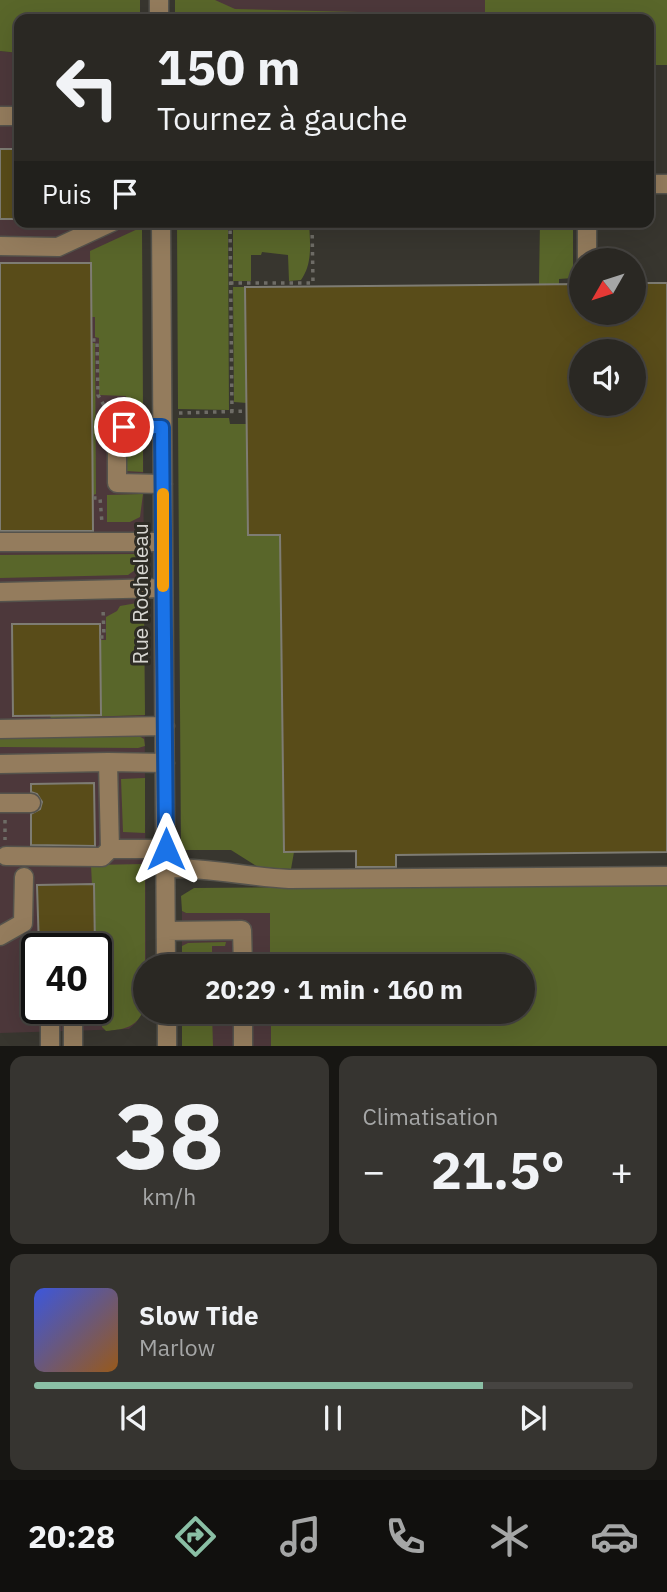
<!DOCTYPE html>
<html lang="fr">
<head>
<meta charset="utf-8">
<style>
  :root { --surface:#2a2823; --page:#363430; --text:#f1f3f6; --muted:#a5a6a6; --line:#464441; --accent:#8abfa5 }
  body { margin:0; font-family:"IBM Plex Sans",sans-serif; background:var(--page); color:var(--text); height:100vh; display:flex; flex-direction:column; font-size:26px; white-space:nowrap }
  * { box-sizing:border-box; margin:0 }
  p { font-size:23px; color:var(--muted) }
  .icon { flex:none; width:38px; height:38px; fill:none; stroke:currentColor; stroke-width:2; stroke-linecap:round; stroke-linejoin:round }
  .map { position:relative; height:1046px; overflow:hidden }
  .details { display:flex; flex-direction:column; gap:10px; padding:10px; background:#171613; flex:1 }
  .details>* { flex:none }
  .top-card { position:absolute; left:14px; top:14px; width:640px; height:214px; border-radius:14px; box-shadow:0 7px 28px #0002,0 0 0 2px var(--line); background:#2a2823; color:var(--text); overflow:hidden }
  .needle { width:46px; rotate:231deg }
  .tools { position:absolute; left:569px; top:248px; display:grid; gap:14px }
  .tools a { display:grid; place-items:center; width:77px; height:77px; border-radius:50%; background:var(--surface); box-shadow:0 7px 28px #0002,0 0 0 2px var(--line); font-size:35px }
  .speed { position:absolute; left:21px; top:933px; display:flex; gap:14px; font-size:35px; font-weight:700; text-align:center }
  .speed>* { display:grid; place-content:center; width:91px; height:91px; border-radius:50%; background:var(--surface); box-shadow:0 7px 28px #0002,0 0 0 2px var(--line); line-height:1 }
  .speed .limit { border:4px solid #111; border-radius:10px; background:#fff; color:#111 }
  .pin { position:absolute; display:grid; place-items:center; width:60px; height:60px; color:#fff; margin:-30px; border:4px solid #fff; border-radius:50%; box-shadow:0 2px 7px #0007 }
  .me { position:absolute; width:77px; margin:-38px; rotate:0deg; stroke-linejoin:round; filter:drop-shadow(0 0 5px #0008) }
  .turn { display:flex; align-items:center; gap:24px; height:147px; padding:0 28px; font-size:32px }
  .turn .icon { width:91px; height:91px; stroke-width:2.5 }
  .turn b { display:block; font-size:49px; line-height:60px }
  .then { display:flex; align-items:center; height:66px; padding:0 28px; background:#0003; gap:14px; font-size:26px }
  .big { font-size:52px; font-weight:700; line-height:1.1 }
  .details .widget { flex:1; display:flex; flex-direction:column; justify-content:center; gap:10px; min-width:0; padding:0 24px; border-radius:14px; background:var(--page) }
  .details .dial { align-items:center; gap:0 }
  .dial b { font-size:91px; line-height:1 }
  .song { display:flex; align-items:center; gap:21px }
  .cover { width:84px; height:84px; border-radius:10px; background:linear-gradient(135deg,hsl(230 70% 55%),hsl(30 70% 35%)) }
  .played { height:7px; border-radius:4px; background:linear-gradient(90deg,var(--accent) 75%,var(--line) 75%) }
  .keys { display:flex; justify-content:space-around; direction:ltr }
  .heat { display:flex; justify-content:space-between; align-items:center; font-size:38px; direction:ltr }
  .details .tiles { flex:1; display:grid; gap:10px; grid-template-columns:1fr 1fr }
  .widget:last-child { grid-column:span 2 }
  .trip { position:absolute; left:133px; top:954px; width:402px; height:70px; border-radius:35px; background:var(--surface); box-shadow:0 7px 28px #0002,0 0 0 2px var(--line); font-weight:700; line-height:70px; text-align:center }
  .tabs { display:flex; height:112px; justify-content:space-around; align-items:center; background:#11100e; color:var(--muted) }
  .tabs .icon { width:49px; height:49px }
  .tabs .active { color:var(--accent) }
  .tabs b { font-size:32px; color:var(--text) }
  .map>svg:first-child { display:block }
  .industrial { fill:#4d383b; fill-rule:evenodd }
  .green { fill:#59662a }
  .building { fill:#594c19; stroke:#7e7c73; stroke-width:2; fill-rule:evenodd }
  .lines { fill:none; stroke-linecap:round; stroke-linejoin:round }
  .minor-casing { stroke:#55534c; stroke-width:21 }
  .path { stroke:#6e6c66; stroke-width:3.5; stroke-dasharray:3.5 5; stroke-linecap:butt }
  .minor { stroke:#947c5d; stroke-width:18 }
  .route-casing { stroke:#114b97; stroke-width:18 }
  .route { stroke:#1a73e8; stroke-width:12 }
  .slow { stroke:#f59e0b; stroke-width:12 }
  .labels { text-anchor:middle; stroke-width:6; stroke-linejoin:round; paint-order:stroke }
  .street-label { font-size:21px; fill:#d7d6d1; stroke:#2e2c25 }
</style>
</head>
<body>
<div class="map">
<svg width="667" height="1046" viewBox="0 0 667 1046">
  <rect width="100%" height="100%" fill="#38362f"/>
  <path class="industrial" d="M175,0H667L649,19H175Z
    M0,51L19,53V222H142L146,966L145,1006L136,1023L129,1029L0,1033ZM37,948H96V1008H37Z
    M182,911L186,913H270V966H182Z
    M182,1012H271V1046H182Z"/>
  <path class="green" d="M0,0H140V19H19V53L0,51Z
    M175,0H215L235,9L485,15V0H667V65H649V19H175Z
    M177,222H228L229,410L178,409Z
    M233,222H309C310,243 313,263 301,280L289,281L288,255L262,252L261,255H251V281H233Z
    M540,222H573V278L559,279V284H539Z
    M142,227L143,413H127L126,396L99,395V338L95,337V317H91L90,251Z
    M233,287H245L247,403L234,402Z
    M92,343H95L96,494L93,495Z
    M178,418H229L230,424H247L248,535H280L284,852H294L291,869L258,867L231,850H181Z
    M124,439H143V472L125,471Z
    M143,494L140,517L130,522H107V495Z
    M134,554L141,558L142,565L128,575L0,578V555Z
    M137,603L144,610L145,715L51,718L50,716L101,715L100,640H106V617L117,611L120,606Z
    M139,736L144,739L145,746L138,748L0,747V737Z
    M145,778V833L123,832L121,779Z
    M145,864V1006C138,1027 127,1029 106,1031L102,1027L101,954H96L95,948L91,865Z
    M667,884V1046H271V1012H523V966H270V913H186L182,911L181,896L194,888Z
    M226,942L225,946H212V966H182V946L188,943Z
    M182,1012H212L213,1046H182Z"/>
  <path class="building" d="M0,149H19V219H0Z
    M0,263H91L93,531H0Z
    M634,283H667V852L396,855V867H356V851L284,852L280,535H248L245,287L581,284V313H634ZM581,352H634V404H581Z
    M12,624H100L101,715L13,716Z
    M94,783L95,846L31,845V814L40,809L42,802L37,794L31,792V784Z
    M94,884L95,948H39L37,885Z"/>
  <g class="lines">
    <defs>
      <path id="minor" d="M159,0V19
        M0,116H19
        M649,184H667
        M161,222L166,966
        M0,246L58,247L112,222
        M587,261V222
        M162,427H117V483L163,484
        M0,542H163
        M0,592L163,588
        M0,729L165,726
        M165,763L108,762L110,849H166
        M0,764L108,762
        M0,803H31
        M6,856L102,857L110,849
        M166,868C208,867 247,877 289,879L667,876
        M166,931L242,930L243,966
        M0,936L23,923L24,877
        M167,1012V1046
        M243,1012V1046
        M50,1046V1008
        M73,1046V1008"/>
    </defs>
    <use href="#minor" class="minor-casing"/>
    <path class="path" d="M230,222L232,412
      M230,283H313L312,222
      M92,340H97L98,395L109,414
      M179,413L247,411
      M93,498H100L102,523
      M100,637H104L103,608
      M5,820V840
      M96,956H99L96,993"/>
    <use href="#minor" class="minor"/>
  </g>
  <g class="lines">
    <defs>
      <path id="route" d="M124,427H162L166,849"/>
    </defs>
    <use href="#route" class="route-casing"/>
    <use href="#route" class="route"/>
    <path class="slow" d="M163,494V586"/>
  </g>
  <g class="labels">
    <g class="street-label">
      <text transform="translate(141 594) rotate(-90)" y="7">Rue Rocheleau</text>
    </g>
  </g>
</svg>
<div class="tools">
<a><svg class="needle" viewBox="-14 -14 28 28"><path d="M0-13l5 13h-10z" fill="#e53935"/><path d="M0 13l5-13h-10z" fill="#a5a6a6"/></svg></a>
<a><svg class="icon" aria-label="sound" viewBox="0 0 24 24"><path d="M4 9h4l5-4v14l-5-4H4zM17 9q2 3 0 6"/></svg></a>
</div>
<div class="speed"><div class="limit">40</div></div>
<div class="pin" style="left:124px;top:427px;background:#d93025"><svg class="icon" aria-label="arrive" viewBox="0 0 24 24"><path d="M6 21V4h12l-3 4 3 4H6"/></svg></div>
<svg class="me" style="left:166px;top:849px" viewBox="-20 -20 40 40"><path d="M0-17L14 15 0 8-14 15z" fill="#1a73e8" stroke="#fff" stroke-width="4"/></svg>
<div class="trip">20:29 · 1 min · 160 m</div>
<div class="top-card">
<div class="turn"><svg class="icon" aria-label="left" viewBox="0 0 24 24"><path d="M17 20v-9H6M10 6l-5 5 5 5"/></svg><div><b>150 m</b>Tournez à gauche</div></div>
<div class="then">Puis<svg class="icon" aria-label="arrive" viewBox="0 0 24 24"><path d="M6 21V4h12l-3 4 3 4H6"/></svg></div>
</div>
</div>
<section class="details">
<div class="tiles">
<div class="widget dial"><b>38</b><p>km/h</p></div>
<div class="widget"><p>Climatisation</p>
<div class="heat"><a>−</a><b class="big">21.5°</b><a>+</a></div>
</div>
<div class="widget">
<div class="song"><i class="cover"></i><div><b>Slow Tide</b><p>Marlow</p></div></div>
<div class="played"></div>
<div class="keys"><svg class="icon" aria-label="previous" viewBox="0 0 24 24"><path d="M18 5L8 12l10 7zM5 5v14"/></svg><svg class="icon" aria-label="pause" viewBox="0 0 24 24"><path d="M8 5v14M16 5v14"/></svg><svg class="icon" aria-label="next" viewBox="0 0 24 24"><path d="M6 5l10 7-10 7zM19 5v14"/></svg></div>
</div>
</div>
</section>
<nav class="tabs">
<b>20:28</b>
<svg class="icon active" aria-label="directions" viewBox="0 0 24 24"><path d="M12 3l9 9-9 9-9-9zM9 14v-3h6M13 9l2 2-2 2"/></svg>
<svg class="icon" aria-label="music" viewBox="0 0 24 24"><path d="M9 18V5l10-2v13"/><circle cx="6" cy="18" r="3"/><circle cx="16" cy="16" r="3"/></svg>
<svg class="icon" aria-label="phone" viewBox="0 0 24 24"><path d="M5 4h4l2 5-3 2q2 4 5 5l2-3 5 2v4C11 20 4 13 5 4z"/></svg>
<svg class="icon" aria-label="climate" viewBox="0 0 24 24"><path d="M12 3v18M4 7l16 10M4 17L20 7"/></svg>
<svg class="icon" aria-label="car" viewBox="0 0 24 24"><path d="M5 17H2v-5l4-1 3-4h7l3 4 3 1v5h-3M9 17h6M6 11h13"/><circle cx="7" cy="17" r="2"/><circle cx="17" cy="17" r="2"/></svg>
</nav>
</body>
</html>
